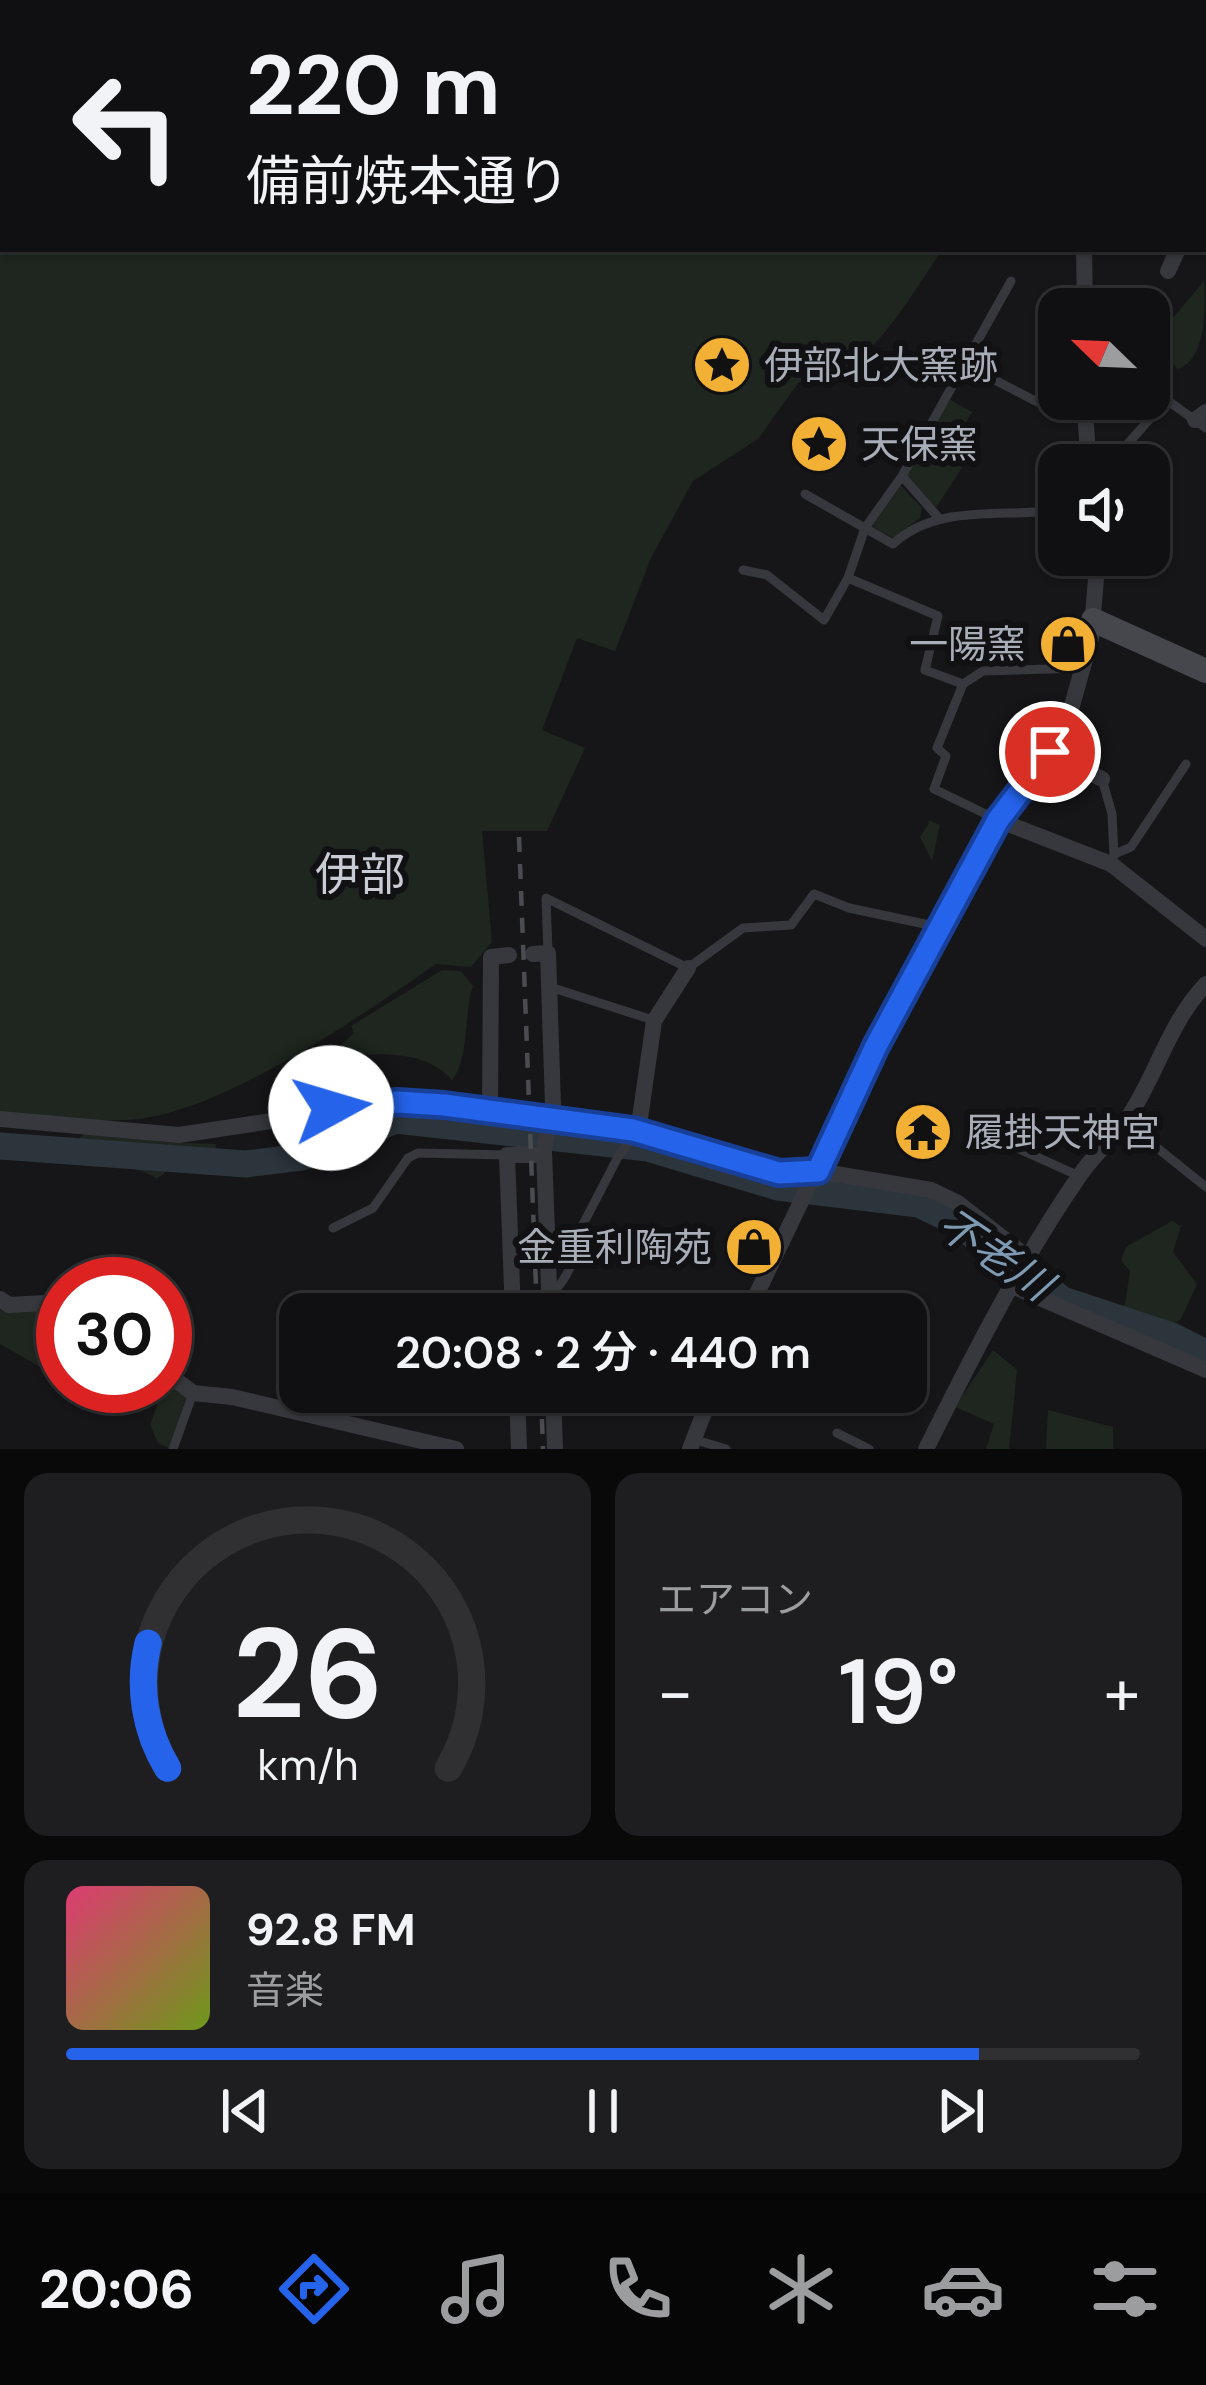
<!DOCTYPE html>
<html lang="ja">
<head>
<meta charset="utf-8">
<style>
  :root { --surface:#101012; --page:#1e1e20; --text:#f1f3f6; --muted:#9c9d9f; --line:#303032; --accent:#2563eb }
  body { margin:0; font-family:"DM Sans","Noto Sans JP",sans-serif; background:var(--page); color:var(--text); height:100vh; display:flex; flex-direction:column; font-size:45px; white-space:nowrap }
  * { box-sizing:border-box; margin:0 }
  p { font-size:39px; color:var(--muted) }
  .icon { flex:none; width:66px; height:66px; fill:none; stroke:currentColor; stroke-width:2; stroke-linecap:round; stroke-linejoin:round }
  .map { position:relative; height:1449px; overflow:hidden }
  .side { display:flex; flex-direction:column; gap:24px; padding:24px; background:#09090a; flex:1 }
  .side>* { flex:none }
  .banner { position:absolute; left:0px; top:0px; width:1206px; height:252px; box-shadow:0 3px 9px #0004,0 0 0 3px var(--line); background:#101012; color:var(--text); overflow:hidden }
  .needle { width:78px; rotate:293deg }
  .controls { position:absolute; left:1038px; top:288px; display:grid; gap:24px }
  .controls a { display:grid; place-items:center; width:132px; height:132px; border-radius:24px; background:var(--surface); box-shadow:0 3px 9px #0004,0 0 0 3px var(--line); font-size:60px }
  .speed { position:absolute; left:36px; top:1257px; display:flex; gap:24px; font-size:60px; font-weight:700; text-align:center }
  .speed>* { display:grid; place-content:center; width:156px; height:156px; border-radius:50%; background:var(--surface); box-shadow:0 3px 9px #0004,0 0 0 3px var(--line); line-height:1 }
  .speed .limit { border:18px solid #d22; background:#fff; color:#111 }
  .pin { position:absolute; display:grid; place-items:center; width:102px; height:102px; color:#fff; margin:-51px; border:6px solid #fff; border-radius:50%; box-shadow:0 3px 12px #0007 }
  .me { position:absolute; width:132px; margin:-66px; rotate:84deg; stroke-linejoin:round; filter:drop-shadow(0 0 9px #0008) }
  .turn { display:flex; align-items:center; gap:42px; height:252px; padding:0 48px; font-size:54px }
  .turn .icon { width:156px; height:156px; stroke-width:2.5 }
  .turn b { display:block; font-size:84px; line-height:102px }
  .big { font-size:90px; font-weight:600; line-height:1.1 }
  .side .tile { flex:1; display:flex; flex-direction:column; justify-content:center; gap:18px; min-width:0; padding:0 42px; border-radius:24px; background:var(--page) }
  .side .dial { align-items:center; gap:0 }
  .dial svg { height:312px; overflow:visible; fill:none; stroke:var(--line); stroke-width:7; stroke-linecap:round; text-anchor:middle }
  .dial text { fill:var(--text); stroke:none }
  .song { display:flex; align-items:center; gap:36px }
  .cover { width:144px; height:144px; border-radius:18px; background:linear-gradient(135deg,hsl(340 70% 55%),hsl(80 70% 35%)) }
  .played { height:12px; border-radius:6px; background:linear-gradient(90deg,var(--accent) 85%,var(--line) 85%) }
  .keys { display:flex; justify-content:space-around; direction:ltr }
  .heat { display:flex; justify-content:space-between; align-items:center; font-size:66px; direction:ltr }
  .side .tiles { flex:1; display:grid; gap:24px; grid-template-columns:1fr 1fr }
  .tile:last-child { grid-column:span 2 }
  .trip { position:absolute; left:279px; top:1293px; width:648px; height:120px; border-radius:24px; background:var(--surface); box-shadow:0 3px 9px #0004,0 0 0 3px var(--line); font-weight:600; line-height:120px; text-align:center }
  .tab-bar { display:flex; height:192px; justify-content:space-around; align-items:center; background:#060607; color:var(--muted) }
  .tab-bar .icon { width:84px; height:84px }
  .tab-bar .current { color:var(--accent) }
  .tab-bar b { font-size:54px; color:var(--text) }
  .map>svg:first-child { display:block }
  .green { fill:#1e261f }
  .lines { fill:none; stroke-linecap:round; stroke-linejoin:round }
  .river { stroke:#2c353c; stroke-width:27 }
  .lane { stroke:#37383d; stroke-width:9 }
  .street { stroke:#37383d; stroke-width:16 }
  .secondary { stroke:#45474d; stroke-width:24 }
  .rail { stroke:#4a4c52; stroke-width:4.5; stroke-dasharray:15 12; stroke-linecap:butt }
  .route-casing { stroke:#184099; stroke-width:30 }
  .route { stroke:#2563eb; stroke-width:21 }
  .labels { text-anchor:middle; stroke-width:12; stroke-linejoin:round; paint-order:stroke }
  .poi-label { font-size:39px; fill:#a8adb8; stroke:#111113; text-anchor:start }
  .water-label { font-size:42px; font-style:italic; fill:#7f9bb3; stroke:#111113 }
  .quarter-label { font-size:45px; fill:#c9ccd4; stroke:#111113 }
</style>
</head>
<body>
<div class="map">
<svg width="1206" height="1449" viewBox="0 0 1206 1449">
  <rect width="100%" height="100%" fill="#161618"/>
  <path class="green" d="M0,0L923,3H3V249H943C905,302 871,377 799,382L758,439L693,481L651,558L615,651L577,638L542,730L585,748L547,831H482L492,942L471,967L436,964C361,1016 219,1115 128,1120C86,1122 42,1116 0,1114Z
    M1204,281C1206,307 1206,360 1178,369L1151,344Z
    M949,399L972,412L955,440L972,452L936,508L907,475Z
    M901,486L922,508L920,518L893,538L872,526Z
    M930,821L940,825L932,861L920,837Z
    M442,970L461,971L473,986C463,1015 470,1058 452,1080C426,1050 376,1052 341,1058L337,1049L354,1033L351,1026Z
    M90,1130L162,1142L216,1144L213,1168L169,1169L157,1179C133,1163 105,1165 78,1154L79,1138Z
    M1172,1221L1181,1226L1173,1252L1197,1284L1181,1319L1167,1327L1124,1311L1130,1271L1121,1260L1126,1247Z
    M0,1306L63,1308V1380L0,1344Z
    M993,1350L1017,1370L1009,1449H986L994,1424L955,1407Z
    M165,1384L187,1395L169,1448L158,1443L150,1425Z
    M1048,1410L1113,1427V1449H1046Z"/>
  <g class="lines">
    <path class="river" d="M0,1146L246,1164L302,1157L396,1120L648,1148L778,1187L919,1204L952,1220L1063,1300L1172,1336L1206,1353"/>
    <path class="lane" d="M962,363L1047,407L1084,408
      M1109,465L1163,404L1171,403L1206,428
      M902,476L937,516
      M805,494L893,544C937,503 1002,518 1059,510
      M743,570L767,575L824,620L848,578L938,616L925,670L963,684L937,748L946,756L934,789L998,820
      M848,578L865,528L902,476L1011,281
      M963,684L983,671L1084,668
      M1102,779L1112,814L1114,856
      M1115,854L1131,847L1186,764
      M548,953L546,898L688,968L743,928L791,925L814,894L849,908L939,927
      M550,987L653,1020
      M1125,1122L1206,1187
      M984,1133L1079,1176
      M333,1228L373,1208L408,1158L418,1153L507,1155
      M549,1295C566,1284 579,1252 579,1232L619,1155L638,1132
      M837,1433L869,1449
      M693,1439L726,1449
      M173,1449L193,1393"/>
    <path class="street" d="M1179,3L1181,0
      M1203,174L1206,170
      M1203,196L1206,198
      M1084,249L1085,309
      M1168,271L1178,249
      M1084,399L1089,465
      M1195,420L1206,412
      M1050,752L1102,779
      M998,820L1111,864L1206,939
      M533,954L548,953L553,1105L544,1151L550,1314
      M490,1111L491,957L509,955
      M0,1119L179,1135L397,1102L569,1121L633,1130L779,1173L818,1171L931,1190L958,1203L1027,1257
      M638,1132L654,1021L688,968
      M1010,1285L1206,1370
      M0,1299L9,1305L63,1302
      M513,1314L507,1155H544
      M747,1314L876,1046L998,820L1066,727L1091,638L1098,555
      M165,1372L193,1393L232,1397L456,1449
      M517,1392L519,1449
      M553,1392L555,1449
      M690,1449L712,1392
      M926,1449C973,1355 1020,1262 1080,1175C1093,1155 1113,1139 1127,1119C1157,1075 1169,1022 1206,984"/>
    <path class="secondary" d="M1093,620L1206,671"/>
    <path class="rail" d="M519,837L537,1314
      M541,1392L543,1449"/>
  </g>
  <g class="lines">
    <defs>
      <path id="route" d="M331,1108L397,1102L444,1105L633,1130L779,1173L818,1171L876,1046L998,820L1050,752"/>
    </defs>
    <use href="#route" class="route-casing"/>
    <use href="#route" class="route"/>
  </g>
  <defs>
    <symbol id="sight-disc" viewBox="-11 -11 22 22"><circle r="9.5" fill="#f2b134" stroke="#111113"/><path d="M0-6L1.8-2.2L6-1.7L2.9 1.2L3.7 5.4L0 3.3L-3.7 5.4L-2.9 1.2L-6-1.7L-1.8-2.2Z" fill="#111"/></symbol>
    <symbol id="shop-disc" viewBox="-11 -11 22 22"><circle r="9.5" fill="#f2b134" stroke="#111113"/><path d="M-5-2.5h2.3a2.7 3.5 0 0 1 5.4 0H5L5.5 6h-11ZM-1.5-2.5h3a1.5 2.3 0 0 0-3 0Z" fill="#111"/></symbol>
    <symbol id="temple-disc" viewBox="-11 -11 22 22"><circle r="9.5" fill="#f2b134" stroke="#111113"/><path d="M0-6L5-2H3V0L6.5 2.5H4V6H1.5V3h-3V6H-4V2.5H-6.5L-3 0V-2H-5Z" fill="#111"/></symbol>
  </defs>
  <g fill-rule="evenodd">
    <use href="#sight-disc" x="689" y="332" width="66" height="66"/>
    <use href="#sight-disc" x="786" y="411" width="66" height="66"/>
    <use href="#shop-disc" x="1035" y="611" width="66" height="66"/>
    <use href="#temple-disc" x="890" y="1099" width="66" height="66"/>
    <use href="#shop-disc" x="721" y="1214" width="66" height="66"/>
  </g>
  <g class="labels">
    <g class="poi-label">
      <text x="764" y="379">伊部北大窯跡</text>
      <text x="861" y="458">天保窯</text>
      <text x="1026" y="658" text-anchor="end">一陽窯</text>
      <text x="965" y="1146">履掛天神宮</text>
      <text x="712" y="1261" text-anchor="end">金重利陶苑</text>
    </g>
    <g class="water-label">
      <text transform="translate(995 1254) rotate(34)" y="15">不老川</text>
    </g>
    <g class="quarter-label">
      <text x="360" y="890">伊部</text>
    </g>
  </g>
</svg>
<div class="controls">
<a><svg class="needle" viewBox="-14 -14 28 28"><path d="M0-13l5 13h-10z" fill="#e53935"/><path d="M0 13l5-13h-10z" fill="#9c9d9f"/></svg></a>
<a><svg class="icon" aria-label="sound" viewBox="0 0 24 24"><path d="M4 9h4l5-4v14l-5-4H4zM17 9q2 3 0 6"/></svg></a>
</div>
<div class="speed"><div class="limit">30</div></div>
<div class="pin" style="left:1050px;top:752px;background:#d93025"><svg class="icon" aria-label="arrive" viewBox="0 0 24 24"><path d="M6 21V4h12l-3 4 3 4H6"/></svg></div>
<svg class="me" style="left:331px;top:1108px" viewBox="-20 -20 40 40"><circle r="19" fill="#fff"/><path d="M0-13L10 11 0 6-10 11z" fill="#2563eb"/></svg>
<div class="trip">20:08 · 2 分 · 440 m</div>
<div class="banner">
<div class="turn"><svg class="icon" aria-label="left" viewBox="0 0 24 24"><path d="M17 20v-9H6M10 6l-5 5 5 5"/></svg><div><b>220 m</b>備前焼本通り</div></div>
</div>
</div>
<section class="side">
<div class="tiles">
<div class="tile dial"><svg viewBox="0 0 100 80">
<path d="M14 69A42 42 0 1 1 86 69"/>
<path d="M14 69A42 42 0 0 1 9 37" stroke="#2563eb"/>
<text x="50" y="56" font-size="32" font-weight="700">26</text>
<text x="50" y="72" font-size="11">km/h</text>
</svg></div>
<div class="tile"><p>エアコン</p>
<div class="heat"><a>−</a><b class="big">19°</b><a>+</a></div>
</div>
<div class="tile">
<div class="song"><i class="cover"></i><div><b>92.8 FM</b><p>音楽</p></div></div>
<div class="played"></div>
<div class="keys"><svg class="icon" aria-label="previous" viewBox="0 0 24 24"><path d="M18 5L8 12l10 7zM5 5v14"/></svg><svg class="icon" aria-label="pause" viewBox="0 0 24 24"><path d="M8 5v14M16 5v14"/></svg><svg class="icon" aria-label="next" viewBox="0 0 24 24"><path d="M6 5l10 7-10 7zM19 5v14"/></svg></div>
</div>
</div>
</section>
<nav class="tab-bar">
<b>20:06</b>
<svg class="icon current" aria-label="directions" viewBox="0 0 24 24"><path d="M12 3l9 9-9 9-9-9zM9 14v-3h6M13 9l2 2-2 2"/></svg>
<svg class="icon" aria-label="music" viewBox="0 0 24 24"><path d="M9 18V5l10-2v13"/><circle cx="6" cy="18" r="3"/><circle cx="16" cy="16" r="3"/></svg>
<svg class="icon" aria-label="phone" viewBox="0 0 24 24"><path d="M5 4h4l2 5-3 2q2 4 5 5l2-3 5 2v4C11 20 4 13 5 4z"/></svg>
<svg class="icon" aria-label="climate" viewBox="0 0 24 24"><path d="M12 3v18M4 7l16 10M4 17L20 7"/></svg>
<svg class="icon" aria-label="car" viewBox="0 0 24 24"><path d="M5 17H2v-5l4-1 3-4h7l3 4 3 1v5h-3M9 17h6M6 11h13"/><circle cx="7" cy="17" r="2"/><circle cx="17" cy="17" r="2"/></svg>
<svg class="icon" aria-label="filters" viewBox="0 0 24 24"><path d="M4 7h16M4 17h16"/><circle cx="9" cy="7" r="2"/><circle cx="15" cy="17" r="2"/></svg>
</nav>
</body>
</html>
